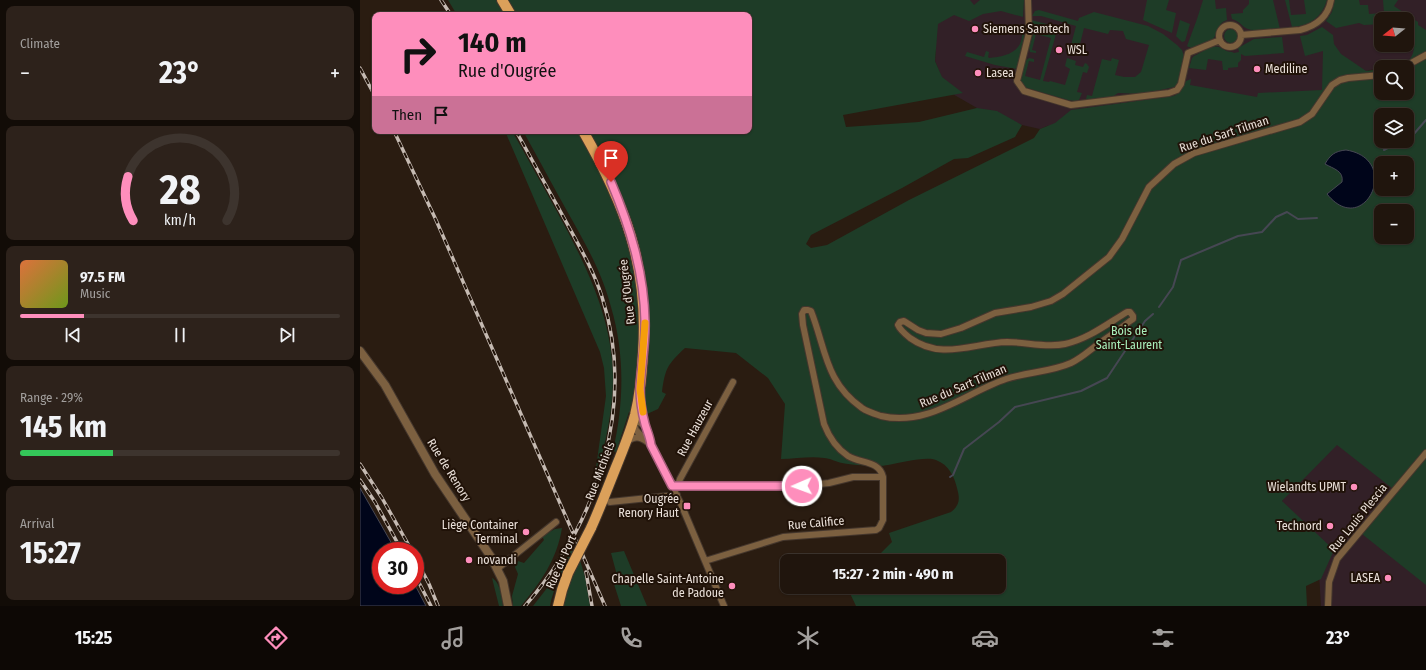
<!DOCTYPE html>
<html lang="en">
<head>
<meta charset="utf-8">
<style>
  :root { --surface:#20150d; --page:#2d221b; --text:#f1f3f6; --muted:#a29f9d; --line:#3d342e; --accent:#fe8ebc }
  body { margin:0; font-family:"Fira Sans Condensed",sans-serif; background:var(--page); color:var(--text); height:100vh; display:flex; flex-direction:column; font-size:15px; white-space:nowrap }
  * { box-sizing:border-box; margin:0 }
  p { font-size:13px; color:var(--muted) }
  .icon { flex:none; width:22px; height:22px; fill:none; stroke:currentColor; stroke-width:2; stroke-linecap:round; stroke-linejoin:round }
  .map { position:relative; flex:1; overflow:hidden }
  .drawer { display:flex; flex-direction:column; gap:6px; padding:6px; background:#120c07; width:360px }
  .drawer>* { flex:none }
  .hud { position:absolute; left:12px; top:12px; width:380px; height:122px; border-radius:8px; box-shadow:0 1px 3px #0004,0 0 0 1px var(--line); background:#fe8ebc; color:#111; overflow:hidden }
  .needle { width:26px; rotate:253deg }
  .fabs { position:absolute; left:1014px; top:12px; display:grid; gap:8px }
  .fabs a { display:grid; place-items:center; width:40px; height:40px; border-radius:8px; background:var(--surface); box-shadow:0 1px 3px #0004,0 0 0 1px var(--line); font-size:20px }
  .speed { position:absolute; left:12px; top:542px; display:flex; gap:8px; font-size:20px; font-weight:700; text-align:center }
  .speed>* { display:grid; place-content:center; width:52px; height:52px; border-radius:50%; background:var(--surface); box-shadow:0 1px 3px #0004,0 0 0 1px var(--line); line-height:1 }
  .speed .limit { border:6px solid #d22; background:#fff; color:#111 }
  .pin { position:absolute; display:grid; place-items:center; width:34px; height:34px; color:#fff; margin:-41px -17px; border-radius:50% 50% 50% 0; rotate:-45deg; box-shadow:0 0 4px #0007 }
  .pin .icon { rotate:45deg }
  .me { position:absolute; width:44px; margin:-22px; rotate:268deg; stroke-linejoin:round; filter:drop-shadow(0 0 3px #0008) }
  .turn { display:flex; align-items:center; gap:14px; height:84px; padding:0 20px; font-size:18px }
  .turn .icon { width:52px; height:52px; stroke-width:2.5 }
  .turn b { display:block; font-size:28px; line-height:34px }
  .then { display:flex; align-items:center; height:38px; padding:0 20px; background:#0003; gap:8px; font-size:15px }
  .big { font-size:30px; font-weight:700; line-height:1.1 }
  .drawer .card { flex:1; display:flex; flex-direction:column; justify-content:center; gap:6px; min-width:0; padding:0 14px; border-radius:8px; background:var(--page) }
  .drawer .dial { align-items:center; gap:0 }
  .dial svg { height:104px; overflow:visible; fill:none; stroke:var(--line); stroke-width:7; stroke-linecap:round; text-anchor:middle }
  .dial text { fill:var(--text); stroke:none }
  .song { display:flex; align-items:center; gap:12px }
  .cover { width:48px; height:48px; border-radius:6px; background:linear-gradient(135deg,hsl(20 70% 55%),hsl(80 70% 35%)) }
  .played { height:4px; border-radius:2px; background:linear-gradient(90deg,var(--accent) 20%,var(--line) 20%) }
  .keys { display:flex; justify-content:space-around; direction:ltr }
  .heat { display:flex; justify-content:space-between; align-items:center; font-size:22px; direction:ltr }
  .charge { height:6px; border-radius:3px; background:linear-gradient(90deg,#34c759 29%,var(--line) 0) }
  .trip { position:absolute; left:420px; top:554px; width:226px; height:40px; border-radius:8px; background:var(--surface); box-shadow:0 1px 3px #0004,0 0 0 1px var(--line); font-weight:700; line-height:40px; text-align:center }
  .dock { display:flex; height:64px; justify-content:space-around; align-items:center; background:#0d0805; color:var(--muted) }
  .dock .icon { width:28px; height:28px }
  .dock .selected { color:var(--accent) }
  .dock b { font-size:18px; color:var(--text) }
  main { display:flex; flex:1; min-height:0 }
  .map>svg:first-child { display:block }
  .commercial { fill:#322027; fill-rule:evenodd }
  .green { fill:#1e3c27; fill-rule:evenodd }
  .water { fill:#00051a; stroke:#464753 }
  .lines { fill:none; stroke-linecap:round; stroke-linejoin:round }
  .stream { stroke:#464753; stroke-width:2 }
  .minor-casing { stroke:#45372d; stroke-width:8 }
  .tertiary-casing { stroke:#45372d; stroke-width:10 }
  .primary-casing { stroke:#45372d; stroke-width:12 }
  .minor { stroke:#7c6040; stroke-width:6 }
  .tertiary { stroke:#7c6040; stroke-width:8 }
  .primary { stroke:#dba05a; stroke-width:10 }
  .rail-casing { stroke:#c5bab2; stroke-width:3.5 }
  .rail { stroke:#201208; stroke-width:2; stroke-dasharray:6; stroke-linecap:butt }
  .primary-bridge-casing { stroke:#45372d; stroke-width:12; stroke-linecap:butt }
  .primary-bridge { stroke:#dba05a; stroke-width:10 }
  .route-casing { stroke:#a55c7a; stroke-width:10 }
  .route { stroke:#fe8ebc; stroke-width:7 }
  .slow { stroke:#f59e0b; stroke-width:7 }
  .poi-dot { fill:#fe8ebc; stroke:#201208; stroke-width:1.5 }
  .labels { text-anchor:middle; stroke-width:4; stroke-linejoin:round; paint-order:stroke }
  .poi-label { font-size:12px; fill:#eae0d9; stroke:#201208; text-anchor:end }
  .street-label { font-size:12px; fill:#eae0d9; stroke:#201208 }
  .park-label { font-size:12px; fill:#a9f0bc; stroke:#201208 }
</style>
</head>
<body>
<main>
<section class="drawer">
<div class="card"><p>Climate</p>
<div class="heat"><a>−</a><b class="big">23°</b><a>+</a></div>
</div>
<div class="card dial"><svg viewBox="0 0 100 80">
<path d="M14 69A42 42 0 1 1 86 69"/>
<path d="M14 69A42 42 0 0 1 10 35" stroke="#fe8ebc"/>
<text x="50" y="56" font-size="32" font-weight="700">28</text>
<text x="50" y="72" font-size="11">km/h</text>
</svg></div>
<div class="card">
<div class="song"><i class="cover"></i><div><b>97.5 FM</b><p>Music</p></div></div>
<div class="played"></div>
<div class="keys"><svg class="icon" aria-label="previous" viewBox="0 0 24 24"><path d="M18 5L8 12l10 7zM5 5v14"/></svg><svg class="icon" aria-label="pause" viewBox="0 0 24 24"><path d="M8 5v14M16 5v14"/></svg><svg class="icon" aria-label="next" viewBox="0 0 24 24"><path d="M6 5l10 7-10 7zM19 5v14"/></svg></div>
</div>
<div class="card"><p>Range · 29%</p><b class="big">145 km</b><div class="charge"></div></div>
<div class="card"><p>Arrival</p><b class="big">15:27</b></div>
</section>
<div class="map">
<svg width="1066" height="606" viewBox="0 0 1066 606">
  <rect width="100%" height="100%" fill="#2a1c11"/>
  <path class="commercial" d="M566,0H1066V50L1042,66L1021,67V69L1009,70L947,103L687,126L680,129L662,125L617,108L584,89L580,73L575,61L576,50ZM1021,19H1047V45H1021Z
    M1028,349L1066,356V606H961L959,573L922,501Z"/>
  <path class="green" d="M88,0H610L614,5L620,0H664L663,17L641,11L623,14L609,21L594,15L578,24L575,61L582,77L603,93L483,115L486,127L559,122L617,108L637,111L662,125L655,137L608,158L594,159L542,188L451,235L446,244L451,248L467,245L549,200L674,138L680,129L695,123L711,110L814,96L820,92L826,81L831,79L830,85L897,97L898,93L962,90L963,51L945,56L940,36L947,35L962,27L973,35L974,44L981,54L990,60L1006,71L1021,69V93H1047V67H1036C1049,64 1055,56 1054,42C1054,39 1054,36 1052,33C1049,27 1047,26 1047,19H1021V24L1004,25L999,23L976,28L966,21L972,12L974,0H999L1000,5H1008L1009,14L1024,13L1023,0H1038L1034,6L1058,22V25L1066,30V585L1002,534L1037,492L977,445L922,501L974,550L961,579L946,586L947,606H496L487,587H639V561H513L532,542L529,533L591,512C600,505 600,499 597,488C594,476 589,465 576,460C566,456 540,463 528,465C520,467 490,465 482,463C476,462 470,458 464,458C450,456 435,459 421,459L425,404L408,378L376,353L325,348C308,364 305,368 302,392L306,394L298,409L287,414L269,412L256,452L253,451C264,403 265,354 251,307C242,272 224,241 207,211C192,184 178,158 163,131H389V15H97ZM1021,115H1047V141H1021ZM1021,163H1047V189H1021ZM1021,211H1047V237H1021Z
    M787,0H809L806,10L816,13L812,33L783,20Z
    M843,0H855L856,9L866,8L867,20C857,23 859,32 853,39C847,44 833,51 827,46L837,19Z
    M889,0H913L920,29C910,29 898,32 888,29C882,27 880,21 872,19L871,14L883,13V10L889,4Z
    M925,0H929L931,15L946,14L944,0H967C962,17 950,26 932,27Z
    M679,10L718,21L719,18L734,12L788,26L803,34L817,45L822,50L825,59L818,84L814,87L782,94L758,93L752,97L728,101L726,99L727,95L732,96L742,59L751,61L752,58L759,60L755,75L764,77H775L781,72L789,45L766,39L763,31L750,30L748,34L724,28L719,48L711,45L716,26L681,16H672L675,11Z
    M671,20L687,24L685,31L696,34L683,81L689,82L690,81L705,85L710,69L705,66L707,58L716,61L715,65L723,67L725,63L727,64L729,67L727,73L723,72L717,92L722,93L719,100L715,101L708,100L664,87L660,80L665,61L669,58L674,59V62L669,61L665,76L680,80L691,38L676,34L672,50L676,51V53L670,52L669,48L673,35Z
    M820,20L830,24L825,41L822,42L816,36Z
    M864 36a7 7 0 1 1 14 0a7 7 0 1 1-14 0Z
    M662,33L666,37L657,69L635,65L605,56L607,52L624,57L626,51L629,52L628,57L629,58C645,57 663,52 662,33Z
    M922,37L924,53L885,56L881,54V60L878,63V67L868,68V70H863L862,61L848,59L846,70L829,68L832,58L834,56C840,53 853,44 859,47C864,49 866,52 872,52L874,53L879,52L878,48L894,39Z
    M145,131H152C167,157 181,183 195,208C224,261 252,315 253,377C253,410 246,441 237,473L235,475L246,396L244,368L240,352Z
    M202,528C197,559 181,582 161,606H153L152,596L158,574L155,567L158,561L164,563L184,540L182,536L195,529Z
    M211,550L214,552C205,568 193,587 190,606H173L198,574Z
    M264,551L287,606H261L253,581L258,579L251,553Z
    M220,560L225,577L230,606H202L210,578Z
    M132,578C140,582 142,597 143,606H139Z"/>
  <path class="water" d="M986,150C1043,159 1004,240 967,194L982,182C984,171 974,169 965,164C970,155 975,151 986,150Z
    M0,488L36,551H21V585H55L66,606H0Z"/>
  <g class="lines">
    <path class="stream" d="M1047,138L1053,135L1066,120
      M1024,150L1041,141
      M799,307L813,287L821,260L878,236L902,232L916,217L927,212L938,219L957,218
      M590,477L593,475L604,449L639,422L655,407L721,391L747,378L785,321L793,314"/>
    <defs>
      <path id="minor" d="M668,0L669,33L657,81L664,91L711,105L809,93L817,90L821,84L828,53L860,40
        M859 36a11 11 0 1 1 22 0a11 11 0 1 1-22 0Z
        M881,35L940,30C956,26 968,17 971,0
        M1044,67L1066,55
        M281,399L286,427
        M284,439L276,430L273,423L279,422C288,426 290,436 291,445
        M267,442C276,434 283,438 291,445L321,504L364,606
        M318,485L320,479L373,382
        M312,486L431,487L469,483L493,477H523C519,460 501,464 488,456C476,448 469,437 464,424L443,325L442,314L444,310H448L451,311C466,349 465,382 502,408C508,412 515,414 521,416C568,427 605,393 646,379C667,372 691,372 711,363C722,358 731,349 741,342C751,335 761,328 770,321L773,319V316L770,312H767C747,324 728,339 705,344C686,348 666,342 647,342C613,343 582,361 550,338C545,334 540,330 538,325L540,322L544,321L558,330L566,333L581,334L601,328L635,313L671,307L691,301L703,294L749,257L762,239L789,187L814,164L834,153L940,122L952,114L972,85L980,80L988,78L1021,75
        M250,502L317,495
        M345,561L423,537L516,530L519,528L523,520V477
        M137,569L196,522
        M968,606L969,582L977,559L1066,453"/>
      <path id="tertiary" d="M0,351L25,385L75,474L131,557L143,581L148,606"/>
      <path id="primary" d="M142,0L151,15
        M223,131C265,204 289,267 283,352C282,373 280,395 275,415C270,433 263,450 256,467C248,487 240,508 231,528
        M198,606L202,590L208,573"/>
    </defs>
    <use href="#minor" class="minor-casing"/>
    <use href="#tertiary" class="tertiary-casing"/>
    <use href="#primary" class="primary-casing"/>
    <use href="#minor" class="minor"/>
    <use href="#tertiary" class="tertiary"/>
    <use href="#primary" class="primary"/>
    <defs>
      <path id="rail" d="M81,0L91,15
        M0,68L15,96
        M34,131L76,220L245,606
        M156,131C172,160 188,189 204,218C218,244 233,269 242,297C277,405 237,523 165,606
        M0,464L22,498L52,551
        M0,480L15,502L42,551
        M55,557L69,584L78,606
        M226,572L232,606
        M55,575L71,606"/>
    </defs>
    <use href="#rail" class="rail-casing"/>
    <use href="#rail" class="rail"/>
    <defs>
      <path id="primary-bridge" d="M208,573L231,528"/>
    </defs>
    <use href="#primary-bridge" class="primary-bridge-casing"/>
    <use href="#primary-bridge" class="primary-bridge"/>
  </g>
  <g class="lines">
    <defs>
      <path id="route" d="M251,182C270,227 284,272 285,321C286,343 281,366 280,388C280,399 282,413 285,424C287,431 290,437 291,445L312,486H442"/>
    </defs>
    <use href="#route" class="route-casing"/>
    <use href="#route" class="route"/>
    <path class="slow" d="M283,412L280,389L285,323"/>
  </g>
  <g class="poi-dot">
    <circle cx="615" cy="29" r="4"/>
    <circle cx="699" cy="50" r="4"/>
    <circle cx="897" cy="69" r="4"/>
    <circle cx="618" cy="73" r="4"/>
    <circle cx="994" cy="487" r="4"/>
    <rect x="323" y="502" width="8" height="8" rx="2"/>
    <circle cx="970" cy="526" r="4"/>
    <circle cx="166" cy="532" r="4"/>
    <circle cx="109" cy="560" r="4"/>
    <circle cx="1028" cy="578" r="4"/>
    <circle cx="372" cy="586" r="4"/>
  </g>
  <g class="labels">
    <g class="poi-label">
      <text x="623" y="33" text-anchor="start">Siemens Samtech</text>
      <text x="707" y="54" text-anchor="start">WSL</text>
      <text x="905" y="73" text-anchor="start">Mediline</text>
      <text x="626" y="77" text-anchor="start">Lasea</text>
      <text x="986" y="491">Wielandts UPMT</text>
      <text x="319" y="503">Ougrée<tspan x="319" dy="14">Renory Haut</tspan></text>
      <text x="158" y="529">Liège Container<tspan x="158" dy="14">Terminal</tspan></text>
      <text x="962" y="530">Technord</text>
      <text x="117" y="564" text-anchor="start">novandi</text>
      <text x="1020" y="582">LASEA</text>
      <text x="364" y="583">Chapelle Saint-Antoine<tspan x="364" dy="14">de Padoue</tspan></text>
    </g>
    <g class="street-label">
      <text transform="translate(864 134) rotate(-18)" y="4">Rue du Sart Tilman</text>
      <text transform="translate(267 292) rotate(-97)" y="4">Rue d'Ougrée</text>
      <text transform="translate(603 386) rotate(-23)" y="4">Rue du Sart Tilman</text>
      <text transform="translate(335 428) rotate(-62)" y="4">Rue Hauzeur</text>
      <text transform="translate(89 470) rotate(58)" y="4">Rue de Renory</text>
      <text transform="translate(240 471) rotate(-69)" y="4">Rue Michiels</text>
      <text transform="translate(998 518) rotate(-51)" y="4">Rue Louis Plescia</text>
      <text transform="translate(456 523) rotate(-5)" y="4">Rue Califice</text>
      <text transform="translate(201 562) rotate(-66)" y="4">Rue du Port</text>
    </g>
    <g class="park-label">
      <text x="769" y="335">Bois de<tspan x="769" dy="14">Saint-Laurent</tspan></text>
    </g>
  </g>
</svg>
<div class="fabs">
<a><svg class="needle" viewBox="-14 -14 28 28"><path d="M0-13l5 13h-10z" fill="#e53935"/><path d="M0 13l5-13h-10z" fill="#a29f9d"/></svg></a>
<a><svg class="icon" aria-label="search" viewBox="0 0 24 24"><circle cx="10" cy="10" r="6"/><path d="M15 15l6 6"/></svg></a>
<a><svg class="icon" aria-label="layers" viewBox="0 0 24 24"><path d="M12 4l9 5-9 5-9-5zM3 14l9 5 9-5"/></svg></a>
<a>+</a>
<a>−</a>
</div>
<div class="speed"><div class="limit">30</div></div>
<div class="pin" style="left:251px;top:182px;background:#d93025"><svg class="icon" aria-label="arrive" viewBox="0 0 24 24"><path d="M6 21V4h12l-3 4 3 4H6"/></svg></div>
<svg class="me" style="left:442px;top:486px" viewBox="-20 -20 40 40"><circle r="17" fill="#fe8ebc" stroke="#fff" stroke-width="3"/><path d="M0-11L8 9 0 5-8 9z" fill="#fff"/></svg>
<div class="trip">15:27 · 2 min · 490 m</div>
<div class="hud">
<div class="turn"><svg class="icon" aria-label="right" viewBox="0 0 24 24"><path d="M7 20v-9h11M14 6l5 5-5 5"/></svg><div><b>140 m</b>Rue d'Ougrée</div></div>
<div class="then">Then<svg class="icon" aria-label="arrive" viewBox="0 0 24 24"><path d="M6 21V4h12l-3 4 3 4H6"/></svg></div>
</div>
</div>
</main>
<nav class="dock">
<b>15:25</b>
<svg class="icon selected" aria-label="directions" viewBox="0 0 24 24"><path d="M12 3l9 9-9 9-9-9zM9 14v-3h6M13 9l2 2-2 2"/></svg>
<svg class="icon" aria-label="music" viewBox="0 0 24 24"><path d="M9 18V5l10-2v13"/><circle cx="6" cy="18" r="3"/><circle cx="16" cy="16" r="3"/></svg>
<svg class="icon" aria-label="phone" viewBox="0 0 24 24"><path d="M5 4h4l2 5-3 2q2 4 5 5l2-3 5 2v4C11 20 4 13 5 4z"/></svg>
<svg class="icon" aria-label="climate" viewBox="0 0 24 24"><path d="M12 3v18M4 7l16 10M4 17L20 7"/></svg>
<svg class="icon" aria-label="car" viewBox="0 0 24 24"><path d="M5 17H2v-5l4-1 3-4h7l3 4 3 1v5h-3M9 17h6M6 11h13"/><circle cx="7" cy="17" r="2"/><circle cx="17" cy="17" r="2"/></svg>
<svg class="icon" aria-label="filters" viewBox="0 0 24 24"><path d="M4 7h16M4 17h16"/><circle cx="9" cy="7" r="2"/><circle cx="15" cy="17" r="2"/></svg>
<b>23°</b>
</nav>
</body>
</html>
